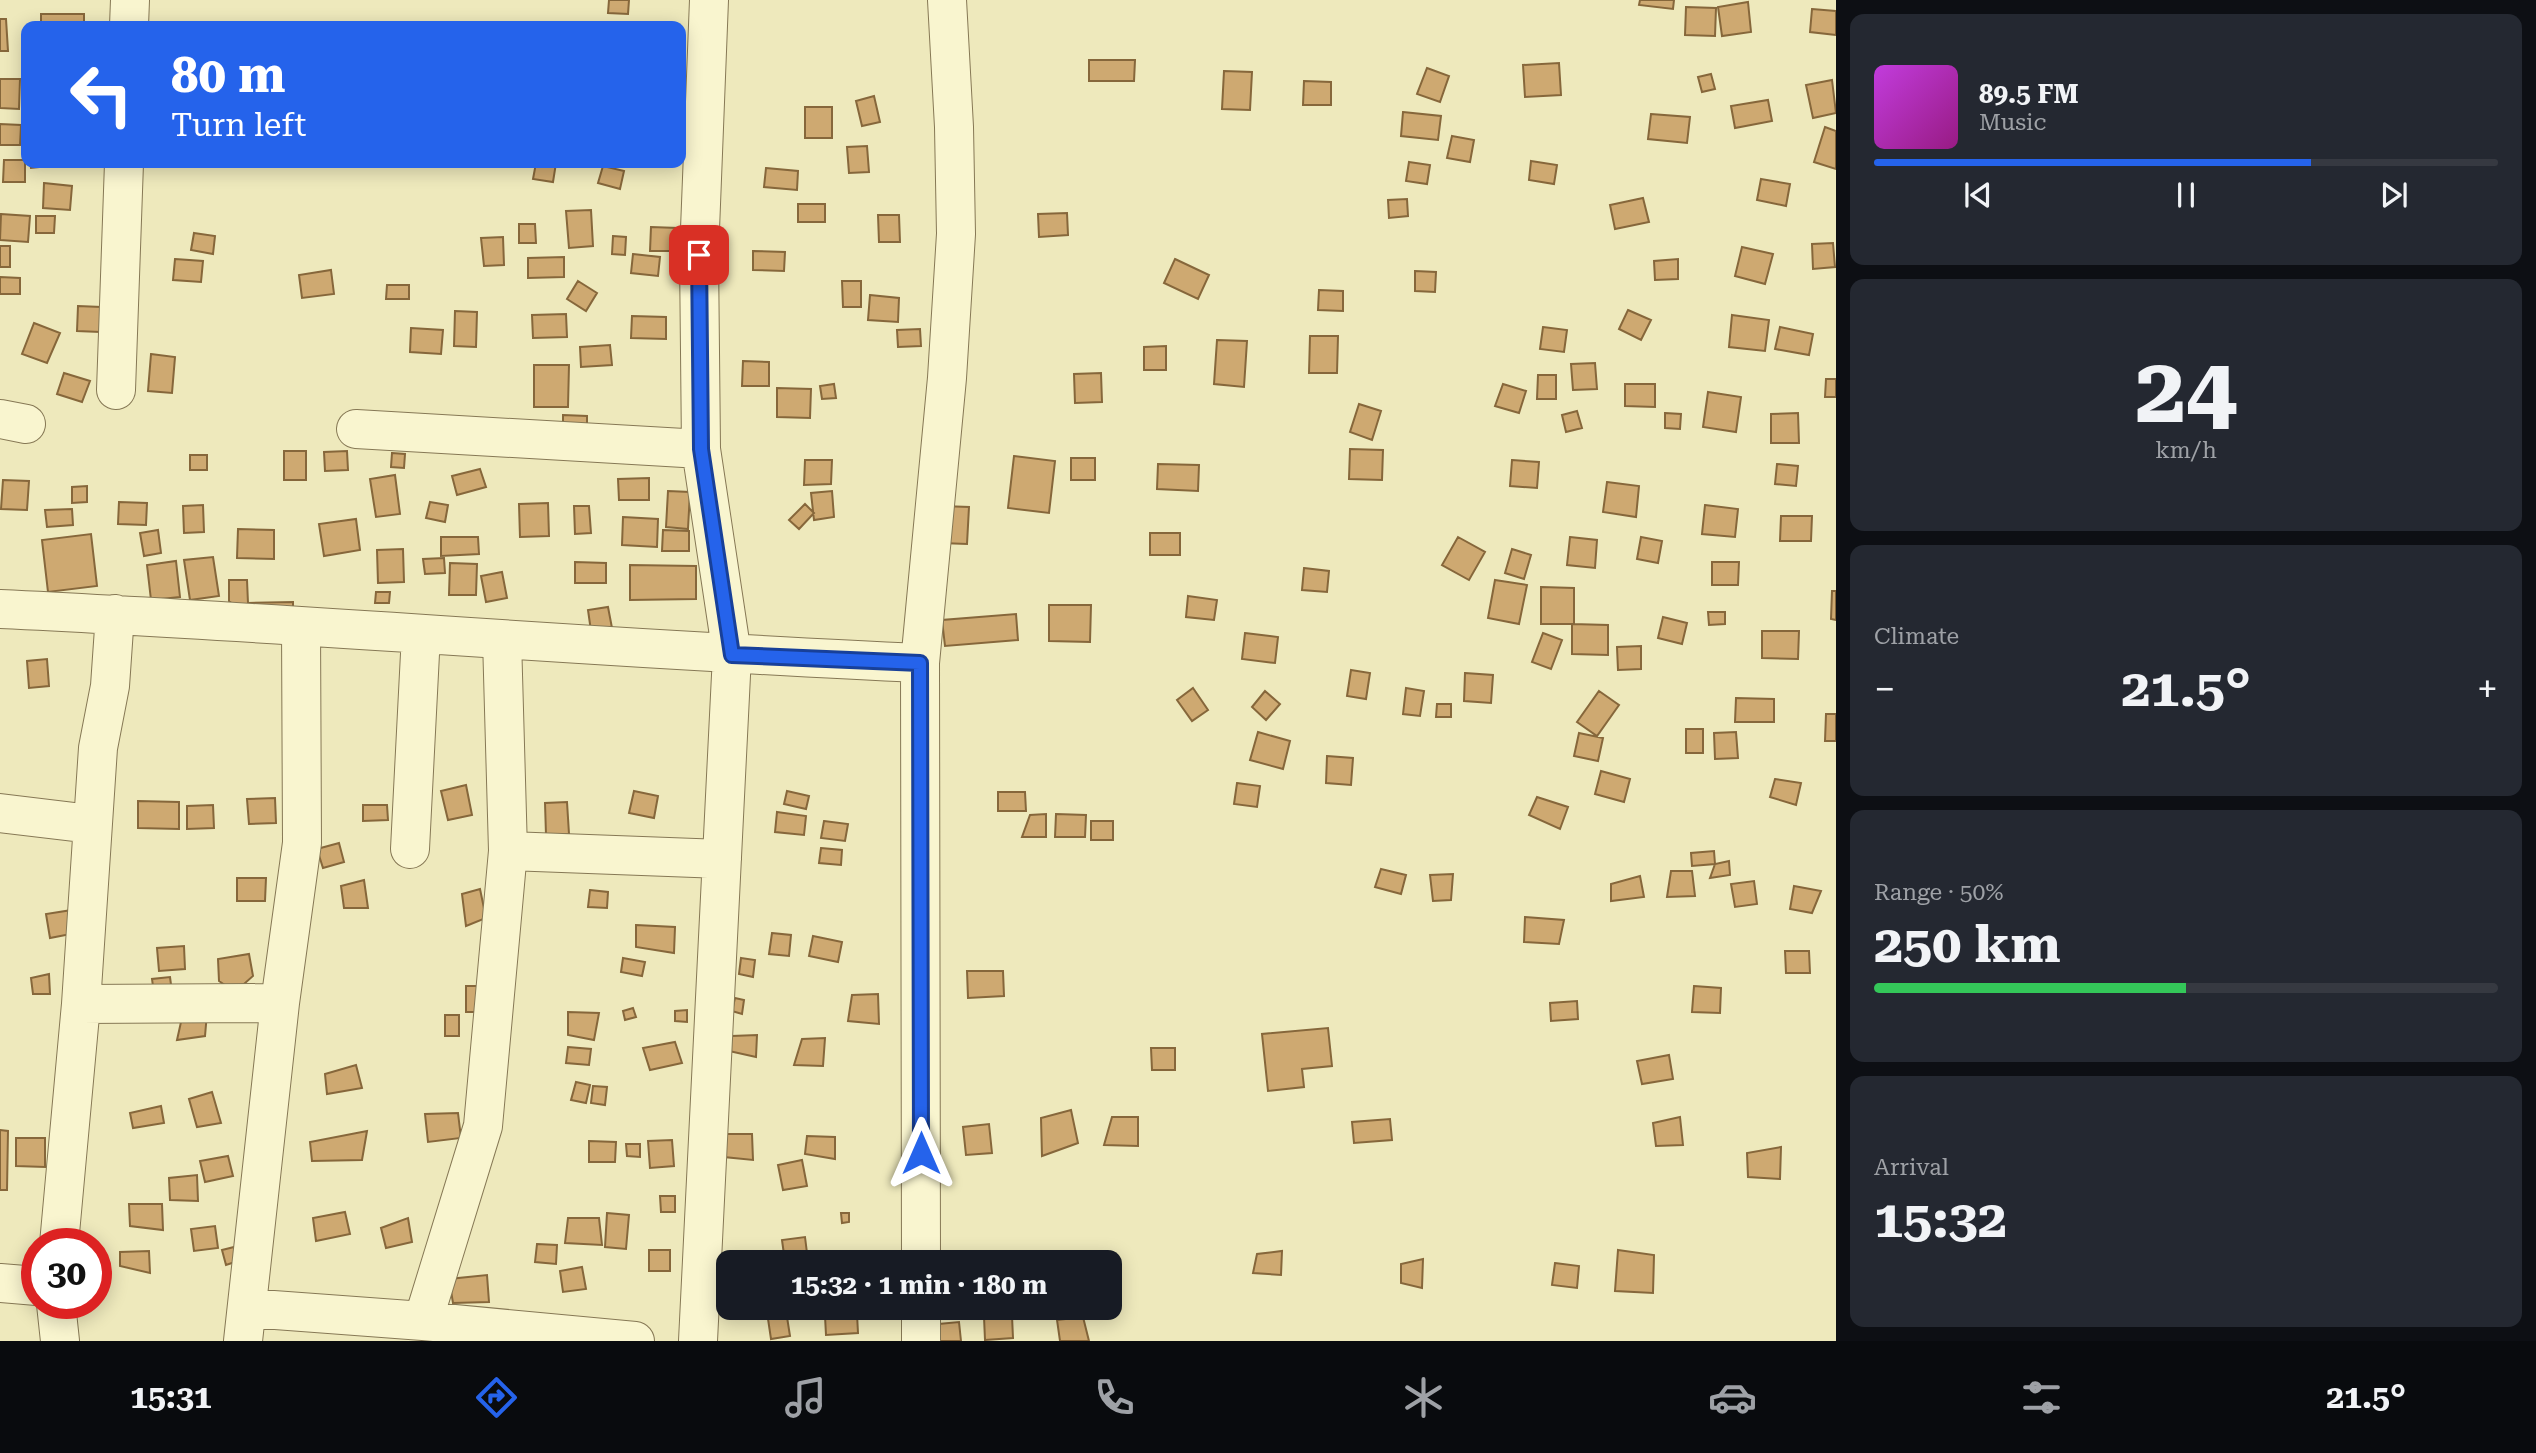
<!DOCTYPE html>
<html lang="en">
<head>
<meta charset="utf-8">
<style>
  :root { --surface:#171b24; --page:#242831; --text:#f1f3f6; --muted:#9ea1a6; --line:#363941; --accent:#2563eb }
  body { margin:0; font-family:"Roboto Serif",serif; background:var(--page); color:var(--text); height:100vh; display:flex; flex-direction:column; font-size:26px; white-space:nowrap }
  * { box-sizing:border-box; margin:0 }
  p { font-size:23px; color:var(--muted) }
  .icon { flex:none; width:38px; height:38px; fill:none; stroke:currentColor; stroke-width:2; stroke-linecap:round; stroke-linejoin:round }
  .map { position:relative; flex:1; overflow:hidden }
  .side { display:flex; flex-direction:column; gap:14px; padding:14px; background:#0d0f14; width:700px }
  .side>* { flex:none }
  .guide { position:absolute; left:21px; top:21px; width:665px; height:147px; border-radius:14px; box-shadow:0 4px 18px #0003; background:#2563eb; color:#fff; overflow:hidden }
  .speed { position:absolute; left:21px; top:1228px; display:flex; gap:14px; font-size:35px; font-weight:700; text-align:center }
  .speed>* { display:grid; place-content:center; width:91px; height:91px; border-radius:50%; background:var(--surface); box-shadow:0 4px 18px #0003; line-height:1 }
  .speed .limit { border:10px solid #d22; background:#fff; color:#111 }
  .pin { position:absolute; display:grid; place-items:center; width:60px; height:60px; color:#fff; margin:-30px; border-radius:14px; box-shadow:0 4px 10px #0006 }
  .me { position:absolute; width:77px; margin:-38px; rotate:0deg; stroke-linejoin:round; filter:drop-shadow(0 0 5px #0008) }
  .turn { display:flex; align-items:center; gap:24px; height:147px; padding:0 35px; font-size:32px }
  .turn .icon { width:91px; height:91px; stroke-width:2.5 }
  .turn b { display:block; font-size:49px; line-height:60px }
  .big { font-size:52px; font-weight:700; line-height:1.1 }
  .side .card { flex:1; display:flex; flex-direction:column; justify-content:center; gap:10px; min-width:0; padding:0 24px; border-radius:14px; background:var(--page) }
  .side .dial { align-items:center; gap:0 }
  .dial b { font-size:91px; line-height:1 }
  .song { display:flex; align-items:center; gap:21px }
  .cover { width:84px; height:84px; border-radius:10px; background:linear-gradient(135deg,hsl(290 70% 55%),hsl(310 70% 35%)) }
  .played { height:7px; border-radius:4px; background:linear-gradient(90deg,var(--accent) 70%,var(--line) 70%) }
  .keys { display:flex; justify-content:space-around; direction:ltr }
  .heat { display:flex; justify-content:space-between; align-items:center; font-size:38px; direction:ltr }
  .charge { height:10px; border-radius:5px; background:linear-gradient(90deg,#34c759 50%,var(--line) 0) }
  .trip { position:absolute; left:716px; top:1250px; width:406px; height:70px; border-radius:14px; background:var(--surface); box-shadow:0 4px 18px #0003; font-weight:700; line-height:70px; text-align:center }
  .dock { display:flex; height:112px; justify-content:space-around; align-items:center; background:#090b0e; color:var(--muted) }
  .dock .icon { width:49px; height:49px }
  .dock .current { color:var(--accent) }
  .dock b { font-size:32px; color:var(--text) }
  main { display:flex; flex:1; min-height:0 }
  .map>svg:first-child { display:block }
  .building { fill:#cea971; stroke:#86673b; stroke-width:2 }
  .lines { fill:none; stroke-linecap:round; stroke-linejoin:round }
  .minor-casing { stroke:#867855; stroke-width:40 }
  .minor { stroke:#f9f5cf; stroke-width:38 }
  .route-casing { stroke:#184099; stroke-width:18 }
  .route { stroke:#2563eb; stroke-width:12 }
</style>
</head>
<body>
<main>
<div class="map">
<svg width="1836" height="1341" viewBox="0 0 1836 1341">
  <rect width="100%" height="100%" fill="#eee9bc"/>
  <path class="building" d="M609,0H629L628,14L608,13Z
    M1640,0H1674L1673,9L1639,5Z
    M1748,2L1751,32L1722,36L1718,7Z
    M1686,7L1716,8L1715,36L1685,35Z
    M1812,9L1836,11V35L1810,32Z
    M41,14H84V26H41Z
    M0,19H6L8,51H0Z
    M1089,60H1135L1134,81H1089Z
    M1559,63L1561,95L1525,97L1523,65Z
    M1427,68L1449,76L1440,102L1417,94Z
    M1224,71L1252,72L1250,110L1222,109Z
    M1711,74L1715,89L1702,92L1698,77Z
    M0,79H20L19,109L0,108Z
    M1832,80L1836,113L1813,118L1806,85Z
    M1304,81L1331,82V105H1303Z
    M874,96L880,122L862,126L856,101Z
    M1768,100L1772,121L1735,128L1731,106Z
    M805,107H832V138H805Z
    M1403,112L1441,116L1438,140L1401,136Z
    M1651,114L1690,117L1687,143L1648,139Z
    M0,124L21,125L20,145H0Z
    M1825,127L1836,131V169L1814,162Z
    M1452,136L1474,140L1470,162L1447,158Z
    M867,146L869,172L849,173L847,147Z
    M4,160H25V182H3Z
    M1531,161L1557,165L1554,184L1529,180Z
    M1409,162L1430,165L1427,184L1406,181Z
    M30,163H49L50,166L31,168Z
    M536,163H556L553,182L533,179Z
    M603,166L624,171L620,189L598,183Z
    M766,168L798,171L797,190L764,187Z
    M1761,179L1790,184L1786,206L1757,200Z
    M44,183L72,186L70,210L43,208Z
    M1643,198L1649,222L1615,229L1610,205Z
    M1407,199L1408,216L1389,218L1388,200Z
    M798,204H825V222H798Z
    M591,210L593,246L569,248L566,211Z
    M1067,213L1068,235L1039,237L1038,214Z
    M1,214L30,216L28,242L0,240Z
    M878,215H899L900,242H879Z
    M36,216H55L54,233H36Z
    M519,224H535L536,243H519Z
    M651,227L678,228V251H650Z
    M194,233L215,236L213,254L191,250Z
    M613,236L626,237L625,255L612,254Z
    M503,237L504,265L484,266L481,238Z
    M1833,243L1835,267L1813,269L1812,244Z
    M0,246H10V267H0Z
    M1742,247L1773,254L1765,284L1735,276Z
    M753,251L785,252L784,271L753,270Z
    M633,254L660,257L658,276L631,273Z
    M564,257V277L528,278V258Z
    M175,259L203,261L201,282L173,280Z
    M1175,259L1209,275L1198,299L1164,283Z
    M1678,259V279L1655,280L1654,261Z
    M331,270L334,294L302,298L299,275Z
    M1415,271L1436,272L1435,292L1415,291Z
    M0,277L20,278V294H0Z
    M578,281L597,293L586,311L567,299Z
    M842,281H861V307H843Z
    M387,285H409V299H386Z
    M1319,290L1343,291V311L1318,310Z
    M870,295L899,298L898,322L868,320Z
    M78,306L101,307L100,332L77,331Z
    M1628,310L1651,320L1641,340L1619,329Z
    M455,311L477,312L476,347L454,346Z
    M566,314L567,337L533,338L532,315Z
    M1732,315L1769,320L1765,351L1729,347Z
    M632,316L666,317V339L631,338Z
    M34,323L60,333L47,363L22,354Z
    M1543,327L1567,330L1564,352L1540,349Z
    M1780,327L1813,334L1809,355L1775,349Z
    M411,328L443,330L441,354L410,352Z
    M920,329L921,346L898,347L897,330Z
    M1310,336H1338L1337,373H1309Z
    M1217,340L1247,341L1244,387L1214,384Z
    M610,345L612,365L581,367L580,347Z
    M1166,346V370H1144V347Z
    M151,354L175,357L172,393L148,391Z
    M743,361L769,362V386H742Z
    M1595,363L1597,389L1573,390L1571,364Z
    M534,365H569L568,407H534Z
    M64,373L90,381L82,402L57,394Z
    M1101,373L1102,402L1075,403L1074,374Z
    M1538,375H1556V399H1537Z
    M1826,379H1836V397H1825Z
    M834,384L836,398L822,399L820,386Z
    M1503,384L1526,391L1519,413L1495,406Z
    M1625,384H1655V407L1625,406Z
    M777,388L811,389L810,418L777,417Z
    M1708,392L1741,397L1736,432L1703,427Z
    M1359,404L1381,411L1372,440L1350,432Z
    M1577,411L1582,428L1566,432L1562,415Z
    M1665,413L1681,414L1680,429L1665,428Z
    M1798,413L1799,443H1771V414Z
    M563,415L587,416V434L563,433Z
    M1350,449L1383,450L1382,480L1349,479Z
    M284,451H306V480H284Z
    M347,451L348,470L325,471L324,452Z
    M392,453L405,454L404,468L391,467Z
    M190,455H207V470H190Z
    M1014,456L1055,461L1049,513L1008,508Z
    M1071,458H1095V480H1071Z
    M805,460H832L831,484L804,485Z
    M1512,460L1539,462L1537,488L1510,486Z
    M1158,464L1199,465L1198,491L1157,489Z
    M1777,464L1798,466L1796,486L1775,484Z
    M480,469L486,487L457,495L452,476Z
    M395,475L400,514L376,517L370,479Z
    M649,478V500H619L618,479Z
    M3,480L29,481L27,510L1,509Z
    M1607,482L1639,486L1636,517L1603,512Z
    M87,486V502L72,503V487Z
    M668,491L690,492L688,529L666,527Z
    M832,491L834,517L814,520L811,493Z
    M119,502L147,503L146,525L118,524Z
    M430,502L448,505L445,522L426,518Z
    M548,503L549,536L520,537L519,504Z
    M805,504L814,513L799,529L789,520Z
    M203,505L204,532L184,533L183,506Z
    M1705,505L1738,509L1735,537L1702,534Z
    M574,506H589L591,533L575,534Z
    M942,506L969,507L967,544L941,543Z
    M72,509L73,525L47,527L45,510Z
    M1781,516H1812L1811,541H1780Z
    M623,517L658,519L657,547L622,545Z
    M356,519L360,550L324,556L319,524Z
    M238,529L274,530V559L237,558Z
    M158,530L161,553L144,556L140,533Z
    M663,530L689,531V551H662Z
    M1150,533H1180V555H1150Z
    M91,534L97,586L48,592L42,540Z
    M441,537H478L479,554L441,556Z
    M1458,537L1485,552L1469,580L1442,565Z
    M1570,537L1597,540L1595,568L1567,565Z
    M1641,537L1662,541L1658,563L1637,559Z
    M403,549L404,582L378,583L377,550Z
    M1512,549L1531,555L1524,579L1505,573Z
    M213,557L219,596L190,600L184,560Z
    M444,558L445,573L425,574L423,559Z
    M176,561L180,597L151,600L147,565Z
    M575,562L606,563V583H575Z
    M1712,562H1739L1738,585H1712Z
    M450,563L477,564L476,595H449Z
    M630,565L696,566V599L630,600Z
    M1304,568L1329,571L1327,592L1302,590Z
    M502,572L507,598L486,602L481,576Z
    M229,580H247L248,603L293,602V615H245L229,601Z
    M1495,580L1527,585L1519,624L1488,618Z
    M1541,587L1574,588V624H1541Z
    M1832,591H1836V620L1831,619Z
    M376,592H390L389,603H375Z
    M1188,596L1217,600L1214,620L1186,617Z
    M1049,605H1091L1090,642L1049,641Z
    M608,607L612,628L591,631L588,610Z
    M1708,612H1725V624L1709,625Z
    M1016,614L1018,640L945,646L942,620Z
    M1663,617L1687,623L1682,644L1658,638Z
    M1572,624L1608,625V655L1572,654Z
    M1762,631H1799L1798,659L1762,658Z
    M1245,633L1278,637L1275,663L1242,659Z
    M1543,633L1562,640L1551,669L1532,662Z
    M1641,646V669L1618,670L1617,647Z
    M47,659L49,686L29,688L27,661Z
    M1351,670L1370,673L1366,699L1347,696Z
    M1465,673L1493,675L1491,703L1464,701Z
    M1193,688L1208,710L1192,721L1177,700Z
    M1406,688L1424,691L1420,716L1403,714Z
    M1265,691L1280,704L1266,720L1252,707Z
    M1599,691L1619,705L1597,736L1577,722Z
    M1736,698L1774,699V722H1735Z
    M1437,704H1451V717H1436Z
    M1826,714H1836V741H1825Z
    M1686,729H1703V753H1686Z
    M1258,732L1290,741L1283,769L1250,760Z
    M1736,732L1738,758L1715,759L1714,733Z
    M1579,733L1603,738L1598,761L1574,756Z
    M1327,756L1353,758L1351,785L1326,783Z
    M1601,771L1630,779L1624,802L1595,794Z
    M1775,779L1801,783L1796,805L1770,797Z
    M1237,783L1260,786L1257,807L1234,804Z
    M466,785L472,815L448,820L441,791Z
    M634,791L658,796L654,818L629,813Z
    M787,791L809,796L806,809L784,804Z
    M998,792H1025L1026,811H998Z
    M1537,797L1568,807L1560,829L1529,815Z
    M275,798L276,823L249,824L247,799Z
    M138,801L179,802V829L138,828Z
    M567,802L569,834L546,835L545,803Z
    M213,805L214,828L187,829V806Z
    M363,805H387L388,820L363,821Z
    M777,812L806,816L804,835L775,832Z
    M1046,814V837H1022L1030,815Z
    M1056,814L1086,815L1085,837H1055Z
    M824,821L848,824L845,841L821,838Z
    M1091,821H1113V840H1091Z
    M339,843L344,862L323,868L317,849Z
    M821,848L842,850L841,865L819,863Z
    M1714,851L1715,864L1692,866L1691,853Z
    M1729,861L1730,875L1710,878L1715,864Z
    M1381,869L1406,875L1401,894L1375,887Z
    M1671,871H1692L1695,896L1667,897Z
    M1453,874L1451,900L1433,901L1430,875Z
    M1640,876L1644,897L1611,901V884Z
    M237,878H266L265,901H237Z
    M364,880L368,908H344L341,886Z
    M1754,881L1757,904L1735,907L1731,884Z
    M1794,886L1821,891L1812,913L1790,909Z
    M480,889L486,918L466,926L462,894Z
    M590,890L608,892L607,908L588,907Z
    M72,910L76,933L50,938L46,914Z
    M1525,917L1564,920L1559,944L1524,942Z
    M636,925L675,927L674,953L636,947Z
    M772,933L791,935L789,956L769,954Z
    M813,936L842,942L838,962L809,956Z
    M184,946L185,969L159,971L157,948Z
    M1785,951H1809L1810,973H1786Z
    M249,954L253,976L235,992L219,981L218,959Z
    M623,958L645,962L642,976L621,972Z
    M741,958L755,960L753,977L739,974Z
    M967,971H1003L1004,996L968,998Z
    M49,974L50,994H33L31,978Z
    M170,977L172,992L154,994L152,979Z
    M466,986H482L481,1012H466Z
    M1694,986L1721,988L1720,1013L1692,1012Z
    M878,994L879,1024L848,1021L852,995Z
    M735,998L744,1000L742,1014L732,1011Z
    M1577,1001L1578,1019L1551,1021L1550,1003Z
    M633,1008L636,1017L625,1020L623,1011Z
    M687,1010V1022L675,1021V1011Z
    M568,1012L599,1013L594,1040L568,1035Z
    M183,1013H207L205,1036L177,1040Z
    M445,1015H459V1036H445Z
    M1328,1028L1332,1066L1302,1069L1304,1087L1268,1091L1262,1034Z
    M757,1035L756,1057L729,1051L732,1036Z
    M825,1038L823,1066L794,1065L802,1039Z
    M675,1042L682,1063L650,1070L643,1048Z
    M568,1047L591,1049L589,1065L566,1063Z
    M1151,1048H1175V1070H1152Z
    M1669,1055L1673,1079L1642,1084L1637,1061Z
    M356,1065L362,1088L327,1094L325,1074Z
    M576,1082L590,1085L586,1103L571,1100Z
    M593,1086L607,1087L605,1105L591,1103Z
    M212,1092L221,1123L197,1127L189,1099Z
    M161,1106L164,1123L133,1128L130,1113Z
    M1071,1110L1078,1143L1042,1156L1041,1118Z
    M458,1113L461,1138L428,1142L425,1114Z
    M1112,1117H1138V1146L1104,1145Z
    M1680,1117L1683,1145L1656,1146L1653,1123Z
    M1390,1119L1392,1140L1354,1143L1352,1122Z
    M989,1124L992,1153L966,1155L963,1127Z
    M0,1130L8,1131L7,1190H0Z
    M367,1131L362,1160L312,1161L310,1142Z
    M725,1134H752L753,1160L724,1157Z
    M807,1136L835,1137V1159L805,1154Z
    M16,1138H45V1167L16,1166Z
    M672,1140L674,1166L650,1168L648,1141Z
    M589,1141L616,1142L615,1162H589Z
    M626,1144H640V1157L627,1156Z
    M1781,1147L1780,1179L1748,1177L1747,1153Z
    M228,1156L233,1176L205,1182L200,1161Z
    M802,1160L807,1186L783,1190L778,1165Z
    M197,1175L198,1201L170,1200L169,1178Z
    M660,1196H675V1212H661Z
    M129,1204H162L163,1230L130,1226Z
    M345,1212L350,1234L316,1241L313,1218Z
    M607,1213L629,1215L626,1249L605,1247Z
    M841,1213H849V1222L842,1223Z
    M408,1218L412,1242L386,1248L381,1228Z
    M568,1218H599L602,1245L565,1243Z
    M215,1226L218,1248L194,1251L191,1229Z
    M805,1237L808,1261L785,1262L782,1240Z
    M537,1244L557,1245L556,1264L535,1262Z
    M234,1247L238,1261L226,1265L222,1250Z
    M649,1250H670V1271H649Z
    M1618,1250L1654,1255L1653,1293L1615,1291Z
    M149,1251L150,1273L120,1266V1252Z
    M1282,1251L1281,1275L1253,1273L1257,1254Z
    M933,1254L963,1255L962,1262H933Z
    M1423,1259L1422,1288L1401,1283V1264Z
    M1555,1263L1579,1266L1577,1288L1552,1285Z
    M582,1267L586,1289L563,1292L560,1271Z
    M487,1275L489,1302L453,1303L449,1279Z
    M726,1297L728,1307H749V1312H727Z
    M757,1307H783L784,1311L757,1314Z
    M1074,1307H1106V1310L1074,1311Z
    M857,1314L858,1333L826,1335L825,1316Z
    M1012,1316L1013,1338L985,1340L984,1317Z
    M787,1317L790,1336L771,1339L768,1319Z
    M1083,1317L1089,1341H1060L1057,1320Z
    M959,1322L961,1341H924L928,1325Z"/>
  <g class="lines">
    <defs>
      <path id="minor" d="M129,26L130,0
        M116,390L124,163
        M0,419L26,424
        M356,429L701,449
        M0,609C307,623 613,650 920,663
        M0,813L91,824
        M410,849L421,634
        M508,851L722,859
        M81,1004L280,1003
        M59,1244L81,1004L98,748L110,686L115,614
        M921,1262L920,663L947,378L956,234L954,127L947,0
        M0,1283L37,1286
        M56,1304L60,1341
        M921,1307V1341
        M248,1308L423,1321L635,1341
        M423,1321L483,1126L508,851L502,639
        M243,1341L280,1003L302,843L301,626
        M698,1341L732,655L701,449L699,255L709,0"/>
    </defs>
    <use href="#minor" class="minor-casing"/>
    <use href="#minor" class="minor"/>
  </g>
  <g class="lines">
    <defs>
      <path id="route" d="M699,255L701,449L732,655L920,663L921,1153"/>
    </defs>
    <use href="#route" class="route-casing"/>
    <use href="#route" class="route"/>
  </g>
</svg>
<div class="speed"><div class="limit">30</div></div>
<div class="pin" style="left:699px;top:255px;background:#d93025"><svg class="icon" aria-label="arrive" viewBox="0 0 24 24"><path d="M6 21V4h12l-3 4 3 4H6"/></svg></div>
<svg class="me" style="left:921px;top:1153px" viewBox="-20 -20 40 40"><path d="M0-17L14 15 0 8-14 15z" fill="#2563eb" stroke="#fff" stroke-width="4"/></svg>
<div class="trip">15:32 · 1 min · 180 m</div>
<div class="guide">
<div class="turn"><svg class="icon" aria-label="left" viewBox="0 0 24 24"><path d="M17 20v-9H6M10 6l-5 5 5 5"/></svg><div><b>80 m</b>Turn left</div></div>
</div>
</div>
<section class="side">
<div class="card">
<div class="song"><i class="cover"></i><div><b>89.5 FM</b><p>Music</p></div></div>
<div class="played"></div>
<div class="keys"><svg class="icon" aria-label="previous" viewBox="0 0 24 24"><path d="M18 5L8 12l10 7zM5 5v14"/></svg><svg class="icon" aria-label="pause" viewBox="0 0 24 24"><path d="M8 5v14M16 5v14"/></svg><svg class="icon" aria-label="next" viewBox="0 0 24 24"><path d="M6 5l10 7-10 7zM19 5v14"/></svg></div>
</div>
<div class="card dial"><b>24</b><p>km/h</p></div>
<div class="card"><p>Climate</p>
<div class="heat"><a>−</a><b class="big">21.5°</b><a>+</a></div>
</div>
<div class="card"><p>Range · 50%</p><b class="big">250 km</b><div class="charge"></div></div>
<div class="card"><p>Arrival</p><b class="big">15:32</b></div>
</section>
</main>
<nav class="dock">
<b>15:31</b>
<svg class="icon current" aria-label="directions" viewBox="0 0 24 24"><path d="M12 3l9 9-9 9-9-9zM9 14v-3h6M13 9l2 2-2 2"/></svg>
<svg class="icon" aria-label="music" viewBox="0 0 24 24"><path d="M9 18V5l10-2v13"/><circle cx="6" cy="18" r="3"/><circle cx="16" cy="16" r="3"/></svg>
<svg class="icon" aria-label="phone" viewBox="0 0 24 24"><path d="M5 4h4l2 5-3 2q2 4 5 5l2-3 5 2v4C11 20 4 13 5 4z"/></svg>
<svg class="icon" aria-label="climate" viewBox="0 0 24 24"><path d="M12 3v18M4 7l16 10M4 17L20 7"/></svg>
<svg class="icon" aria-label="car" viewBox="0 0 24 24"><path d="M5 17H2v-5l4-1 3-4h7l3 4 3 1v5h-3M9 17h6M6 11h13"/><circle cx="7" cy="17" r="2"/><circle cx="17" cy="17" r="2"/></svg>
<svg class="icon" aria-label="filters" viewBox="0 0 24 24"><path d="M4 7h16M4 17h16"/><circle cx="9" cy="7" r="2"/><circle cx="15" cy="17" r="2"/></svg>
<b>21.5°</b>
</nav>
</body>
</html>
